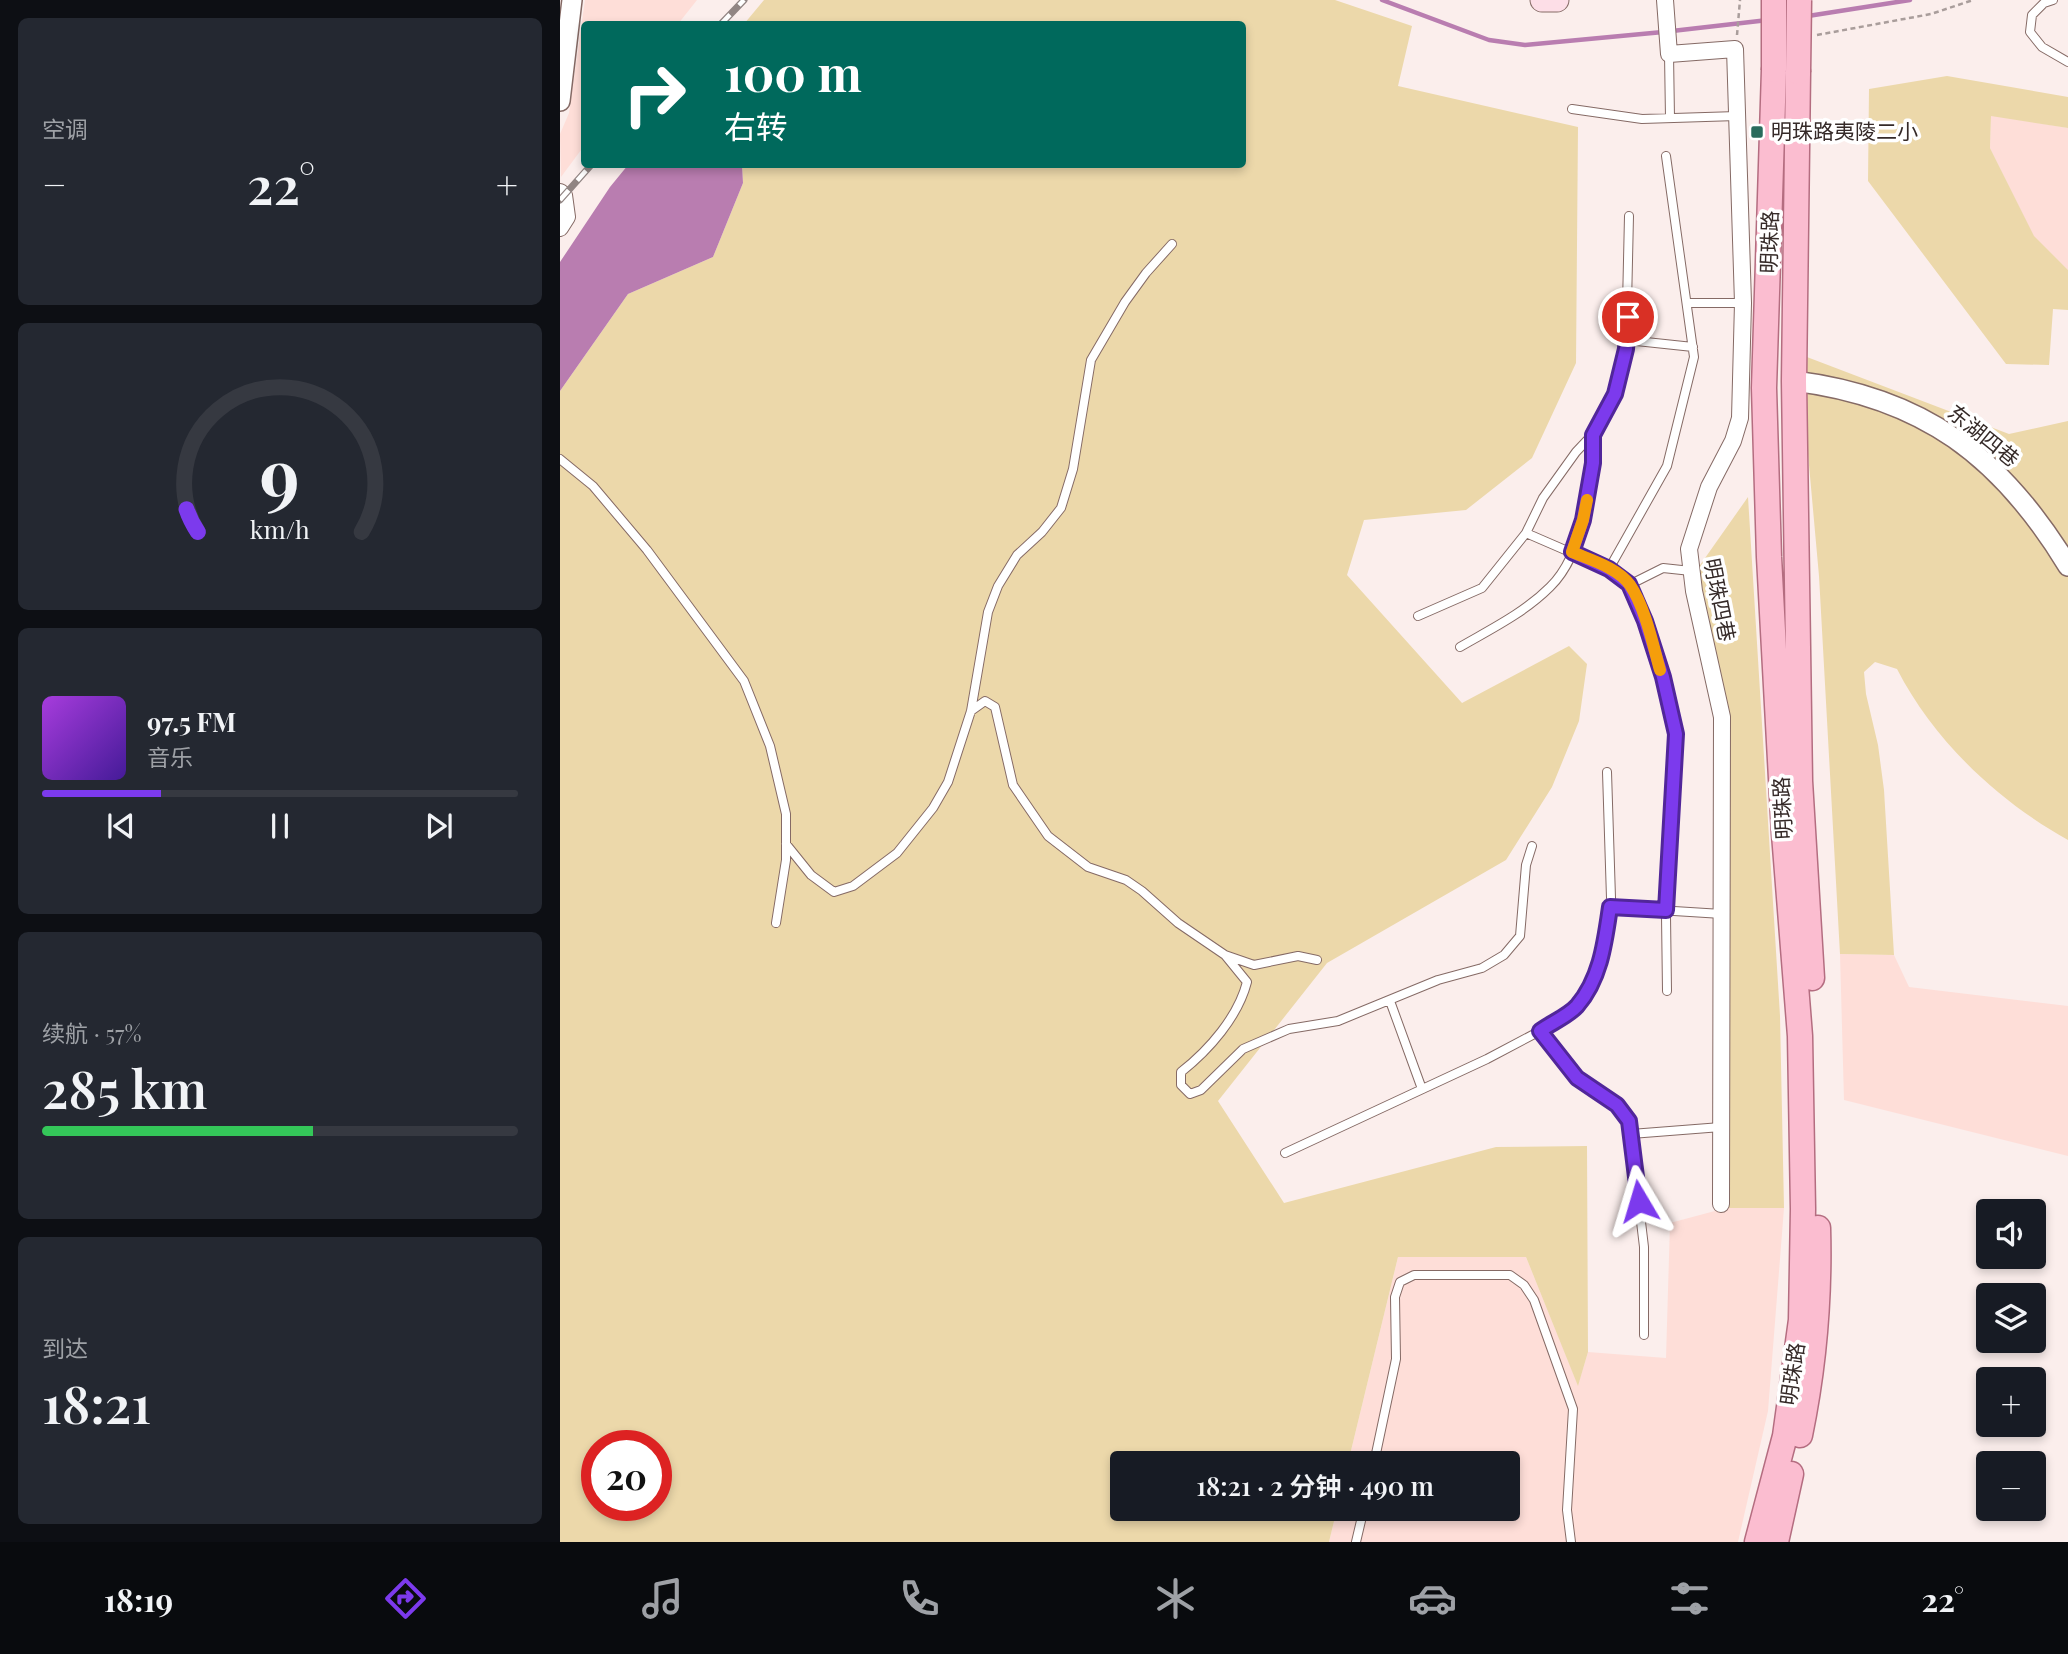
<!DOCTYPE html>
<html lang="zh">
<head>
<meta charset="utf-8">
<style>
  :root { --surface:#171b24; --page:#242831; --text:#f1f3f6; --muted:#9ea1a6; --line:#363941; --accent:#7c3aed }
  body { margin:0; font-family:"Playfair Display","Noto Sans SC",serif; background:var(--page); color:var(--text); height:100vh; display:flex; flex-direction:column; font-size:26px; white-space:nowrap }
  * { box-sizing:border-box; margin:0 }
  p { font-size:23px; color:var(--muted) }
  .icon { flex:none; width:38px; height:38px; fill:none; stroke:currentColor; stroke-width:2; stroke-linecap:round; stroke-linejoin:round }
  .map { position:relative; flex:1; overflow:hidden }
  .drawer { display:flex; flex-direction:column; gap:18px; padding:18px; background:#0d0f14; width:560px }
  .drawer>* { flex:none }
  .top-card { position:absolute; left:21px; top:21px; width:665px; height:147px; border-radius:7px; box-shadow:0 4px 10px #0003; background:#00695c; color:#fff; overflow:hidden }
  .fabs { position:absolute; left:1416px; top:1199px; display:grid; gap:14px }
  .fabs a { display:grid; place-items:center; width:70px; height:70px; border-radius:7px; background:var(--surface); box-shadow:0 4px 10px #0003; font-size:35px }
  .speed { position:absolute; left:21px; top:1430px; display:flex; gap:14px; font-size:35px; font-weight:700; text-align:center }
  .speed>* { display:grid; place-content:center; width:91px; height:91px; border-radius:50%; background:var(--surface); box-shadow:0 4px 10px #0003; line-height:1 }
  .speed .limit { border:10px solid #d22; background:#fff; color:#111 }
  .pin { position:absolute; display:grid; place-items:center; width:60px; height:60px; color:#fff; margin:-30px; border:4px solid #fff; border-radius:50%; box-shadow:0 2px 7px #0007 }
  .me { position:absolute; width:77px; margin:-38px; rotate:353deg; stroke-linejoin:round; filter:drop-shadow(0 0 5px #0008) }
  .turn { display:flex; align-items:center; gap:24px; height:147px; padding:0 28px; font-size:32px }
  .turn .icon { width:91px; height:91px; stroke-width:2.5 }
  .turn b { display:block; font-size:49px; line-height:60px }
  .big { font-size:52px; font-weight:600; line-height:1.1 }
  .drawer .tile { flex:1; display:flex; flex-direction:column; justify-content:center; gap:10px; min-width:0; padding:0 24px; border-radius:10px; background:var(--page) }
  .drawer .dial { align-items:center; gap:0 }
  .dial svg { height:182px; overflow:visible; fill:none; stroke:var(--line); stroke-width:7; stroke-linecap:round; text-anchor:middle }
  .dial text { fill:var(--text); stroke:none }
  .song { display:flex; align-items:center; gap:21px }
  .cover { width:84px; height:84px; border-radius:10px; background:linear-gradient(135deg,hsl(280 70% 55%),hsl(260 70% 35%)) }
  .played { height:7px; border-radius:4px; background:linear-gradient(90deg,var(--accent) 25%,var(--line) 25%) }
  .keys { display:flex; justify-content:space-around; direction:ltr }
  .heat { display:flex; justify-content:space-between; align-items:center; font-size:38px; direction:ltr }
  .charge { height:10px; border-radius:5px; background:linear-gradient(90deg,#34c759 57%,var(--line) 0) }
  .trip { position:absolute; left:550px; top:1451px; width:410px; height:70px; border-radius:7px; background:var(--surface); box-shadow:0 4px 10px #0003; font-weight:600; line-height:70px; text-align:center }
  .tab-bar { display:flex; height:112px; justify-content:space-around; align-items:center; background:#090b0e; color:var(--muted) }
  .tab-bar .icon { width:49px; height:49px }
  .tab-bar .on { color:var(--accent) }
  .tab-bar b { font-size:32px; color:var(--text) }
  main { display:flex; flex:1; min-height:0 }
  .map>svg:first-child { display:block }
  .built { fill:#feded8 }
  .green { fill:#ecd8aa; fill-rule:evenodd }
  .water { fill:#b97db0 }
  .lines { fill:none; stroke-linecap:round; stroke-linejoin:round }
  .stream { stroke:#b97db0; stroke-width:4.5 }
  .service-casing { stroke:#856a65; stroke-width:10 }
  .minor-casing { stroke:#856a65; stroke-width:18 }
  .tertiary-casing { stroke:#856a65; stroke-width:22 }
  .secondary-casing { stroke:#856a65; stroke-width:25 }
  .primary-casing { stroke:#b46d80; stroke-width:27 }
  .path { stroke:#a99d9b; stroke-width:2.5; stroke-dasharray:5 3.5; stroke-linecap:butt }
  .service { stroke:#fff; stroke-width:8 }
  .minor { stroke:#fff; stroke-width:16 }
  .tertiary { stroke:#fff; stroke-width:19 }
  .secondary { stroke:#fddee7; stroke-width:23 }
  .primary { stroke:#fbbdd0; stroke-width:24 }
  .rail-casing { stroke:#918583; stroke-width:7 }
  .rail { stroke:#fff; stroke-width:4.5; stroke-dasharray:13; stroke-linecap:butt }
  .primary-bridge-casing { stroke:#b46d80; stroke-width:27; stroke-linecap:butt }
  .primary-bridge { stroke:#fbbdd0; stroke-width:24 }
  .route-casing { stroke:#51269a; stroke-width:18 }
  .route { stroke:#7c3aed; stroke-width:12 }
  .slow { stroke:#f59e0b; stroke-width:12 }
  .poi-dot { fill:#296b5c; stroke:#fff; stroke-width:2.5 }
  .labels { text-anchor:middle; stroke-width:7; stroke-linejoin:round; paint-order:stroke }
  .poi-label { font-size:21px; fill:#352a28; stroke:#fff; text-anchor:start }
  .street-label { font-size:21px; fill:#352a28; stroke:#fff }
</style>
</head>
<body>
<main>
<section class="drawer">
<div class="tile"><p>空调</p>
<div class="heat"><a>−</a><b class="big">22°</b><a>+</a></div>
</div>
<div class="tile dial"><svg viewBox="0 0 100 80">
<path d="M14 69A42 42 0 1 1 86 69"/>
<path d="M14 69A42 42 0 0 1 9 59" stroke="#7c3aed"/>
<text x="50" y="56" font-size="32" font-weight="700">9</text>
<text x="50" y="72" font-size="11">km/h</text>
</svg></div>
<div class="tile">
<div class="song"><i class="cover"></i><div><b>97.5 FM</b><p>音乐</p></div></div>
<div class="played"></div>
<div class="keys"><svg class="icon" aria-label="previous" viewBox="0 0 24 24"><path d="M18 5L8 12l10 7zM5 5v14"/></svg><svg class="icon" aria-label="pause" viewBox="0 0 24 24"><path d="M8 5v14M16 5v14"/></svg><svg class="icon" aria-label="next" viewBox="0 0 24 24"><path d="M6 5l10 7-10 7zM19 5v14"/></svg></div>
</div>
<div class="tile"><p>续航 · 57%</p><b class="big">285 km</b><div class="charge"></div></div>
<div class="tile"><p>到达</p><b class="big">18:21</b></div>
</section>
<div class="map">
<svg width="1508" height="1542" viewBox="0 0 1508 1542">
  <rect width="100%" height="100%" fill="#fbeeec"/>
  <path class="built" d="M25,0H137L118,24H24V146L1,177L0,134L9,113Z
    M1431,115L1508,128V270L1474,237L1430,148Z
    M1280,954L1334,955L1349,987L1508,1006V1156L1284,1100Z
    M1166,1208H1224L1208,1411L1178,1542H769L777,1509L947,1508V1463H788L838,1257H966L1018,1385L1028,1352L1106,1358L1110,1223Z"/>
  <path class="green" d="M204,0H775L852,26L838,86L1018,127L1016,363L972,458L906,510L804,520L787,575L902,703L1009,646L1027,664L1019,721L992,787L946,860L767,963L658,1101L724,1203L936,1147L1027,1146L1028,1352L1018,1386L966,1257H838L788,1463H562V1508L777,1509L769,1542H0V391L68,294L153,257L183,183L182,165L682,164V24H184ZM37,1446H96V1505H37Z
    M1387,76L1508,97V128L1431,116L1430,148L1474,236L1508,270V310L1493,309L1489,365L1446,364L1308,181L1309,89Z
    M1239,354L1449,434L1508,421V840C1438,801 1374,741 1337,669L1315,662L1304,672L1306,694L1318,745L1324,790L1334,955L1280,954L1259,576Z
    M1188,497L1220,1016L1224,1208H1166L1170,718L1138,568Z"/>
  <path class="water" d="M68,165H182L183,183L153,257L68,294L0,391V262L50,187Z"/>
  <g class="lines">
    <path class="stream" d="M822,0L929,40L965,45L1103,32
      M1248,16L1350,0
      M1112,31L1208,20"/>
    <defs>
      <path id="service" d="M1493,0L1484,3L1472,15L1470,32L1482,47L1508,62
        M1109,54L1110,118
        M1012,109L1082,119L1177,116
        M1128,303H1183
        M1067,340L1133,347
        M0,459L33,486L87,550L184,681L210,746L226,814V860L216,923
        M966,533L1049,569L1069,585L1085,621L1103,677L1116,734L1106,916L1107,991
        M1049,569L1107,466L1134,357L1106,156
        M1069,585L1103,568L1131,571
        M858,616L922,588L966,533L983,498L1016,452L1033,434L1055,394L1066,349L1069,216
        M900,647C931,629 964,613 990,587C1025,553 1032,481 1033,435
        M411,711L425,701L435,707L453,785L488,836L528,867L566,880L582,891L618,923L665,955L694,965L738,956L757,960
        M226,844L251,875L274,892L293,886L337,853L373,808L388,782L411,711L428,612L438,586L457,555L482,532L501,508L513,469L531,360L565,302L586,273L612,244
        M1050,907L1162,914
        M665,955L687,982C678,1017 649,1050 621,1072V1085L630,1094L641,1090L683,1049L729,1029L778,1021L878,980L922,968L944,955L960,936L966,865L972,846
        M830,1001L862,1089
        M980,1031L1017,1078L1057,1105L1069,1121L1084,1247V1335
        M1071,1134L1161,1127
        M725,1153L927,1059L980,1031L1016,1007L1043,955L1051,898L1047,772
        M814,1463L836,1359L835,1297L840,1282L854,1275H950L964,1285L974,1300L1013,1409L1007,1510L1011,1542
        M796,1542L804,1508"/>
      <path id="minor" d="M1105,0L1109,54L1175,49L1183,303L1180,418L1173,441L1149,487L1129,549L1134,591L1162,717L1161,1204
        M0,192L4,195L7,217L0,228"/>
      <path id="tertiary" d="M0,101L12,0
        M1234,381C1363,397 1441,456 1508,566"/>
      <path id="secondary" d="M982,0H997"/>
      <path id="primary" d="M1238,72L1234,381L1240,781L1252,978
        M1240,1435C1254,1367 1260,1298 1258,1228
        M1197,1542L1225,1436L1241,1320L1243,1209L1240,1036L1224,834L1209,557L1204,388L1214,70
        M1216,1542L1231,1474"/>
    </defs>
    <use href="#service" class="service-casing"/>
    <use href="#minor" class="minor-casing"/>
    <use href="#tertiary" class="tertiary-casing"/>
    <use href="#secondary" class="secondary-casing"/>
    <use href="#primary" class="primary-casing"/>
    <path class="path" d="M1177,35L1180,0
      M1257,35L1371,14L1413,0"/>
    <use href="#service" class="service"/>
    <use href="#minor" class="minor"/>
    <use href="#tertiary" class="tertiary"/>
    <use href="#secondary" class="secondary"/>
    <use href="#primary" class="primary"/>
    <defs>
      <path id="rail" d="M161,24L184,0
        M0,200L32,164"/>
    </defs>
    <use href="#rail" class="rail-casing"/>
    <use href="#rail" class="rail"/>
    <defs>
      <path id="primary-bridge" d="M1214,0V70
        M1238,72L1239,0"/>
    </defs>
    <use href="#primary-bridge" class="primary-bridge-casing"/>
    <use href="#primary-bridge" class="primary-bridge"/>
  </g>
  <g class="lines">
    <defs>
      <path id="route" d="M1068,317L1066,349L1055,394L1033,435V463L1023,520L1012,552L1049,569L1069,584L1085,621L1103,677L1116,734L1106,910L1050,907C1045,941 1041,978 1017,1006C1008,1016 991,1023 980,1031L1017,1078L1057,1105L1069,1121L1079,1201"/>
    </defs>
    <use href="#route" class="route-casing"/>
    <use href="#route" class="route"/>
    <path class="slow" d="M1027,500L1023,520L1012,552C1031,560 1058,568 1070,585C1085,607 1093,645 1100,670"/>
  </g>
  <rect class="poi-dot" x="1190" y="125" width="14" height="14" rx="3.5"/>
  <g class="labels">
    <g class="poi-label">
      <text x="1211" y="139">明珠路夷陵二小</text>
    </g>
    <g class="street-label">
      <text transform="translate(1210 242) rotate(-88)" y="7">明珠路</text>
      <text transform="translate(1423 436) rotate(39)" y="7">东湖四巷</text>
      <text transform="translate(1159 600) rotate(79)" y="7">明珠四巷</text>
      <text transform="translate(1223 808) rotate(-93)" y="7">明珠路</text>
      <text transform="translate(1233 1374) rotate(-82)" y="7">明珠路</text>
    </g>
  </g>
</svg>
<div class="fabs">
<a><svg class="icon" aria-label="sound" viewBox="0 0 24 24"><path d="M4 9h4l5-4v14l-5-4H4zM17 9q2 3 0 6"/></svg></a>
<a><svg class="icon" aria-label="layers" viewBox="0 0 24 24"><path d="M12 4l9 5-9 5-9-5zM3 14l9 5 9-5"/></svg></a>
<a>+</a>
<a>−</a>
</div>
<div class="speed"><div class="limit">20</div></div>
<div class="pin" style="left:1068px;top:317px;background:#d93025"><svg class="icon" aria-label="arrive" viewBox="0 0 24 24"><path d="M6 21V4h12l-3 4 3 4H6"/></svg></div>
<svg class="me" style="left:1079px;top:1201px" viewBox="-20 -20 40 40"><path d="M0-17L14 15 0 8-14 15z" fill="#7c3aed" stroke="#fff" stroke-width="4"/></svg>
<div class="trip">18:21 · 2 分钟 · 490 m</div>
<div class="top-card">
<div class="turn"><svg class="icon" aria-label="right" viewBox="0 0 24 24"><path d="M7 20v-9h11M14 6l5 5-5 5"/></svg><div><b>100 m</b>右转</div></div>
</div>
</div>
</main>
<nav class="tab-bar">
<b>18:19</b>
<svg class="icon on" aria-label="directions" viewBox="0 0 24 24"><path d="M12 3l9 9-9 9-9-9zM9 14v-3h6M13 9l2 2-2 2"/></svg>
<svg class="icon" aria-label="music" viewBox="0 0 24 24"><path d="M9 18V5l10-2v13"/><circle cx="6" cy="18" r="3"/><circle cx="16" cy="16" r="3"/></svg>
<svg class="icon" aria-label="phone" viewBox="0 0 24 24"><path d="M5 4h4l2 5-3 2q2 4 5 5l2-3 5 2v4C11 20 4 13 5 4z"/></svg>
<svg class="icon" aria-label="climate" viewBox="0 0 24 24"><path d="M12 3v18M4 7l16 10M4 17L20 7"/></svg>
<svg class="icon" aria-label="car" viewBox="0 0 24 24"><path d="M5 17H2v-5l4-1 3-4h7l3 4 3 1v5h-3M9 17h6M6 11h13"/><circle cx="7" cy="17" r="2"/><circle cx="17" cy="17" r="2"/></svg>
<svg class="icon" aria-label="filters" viewBox="0 0 24 24"><path d="M4 7h16M4 17h16"/><circle cx="9" cy="7" r="2"/><circle cx="15" cy="17" r="2"/></svg>
<b>22°</b>
</nav>
</body>
</html>
